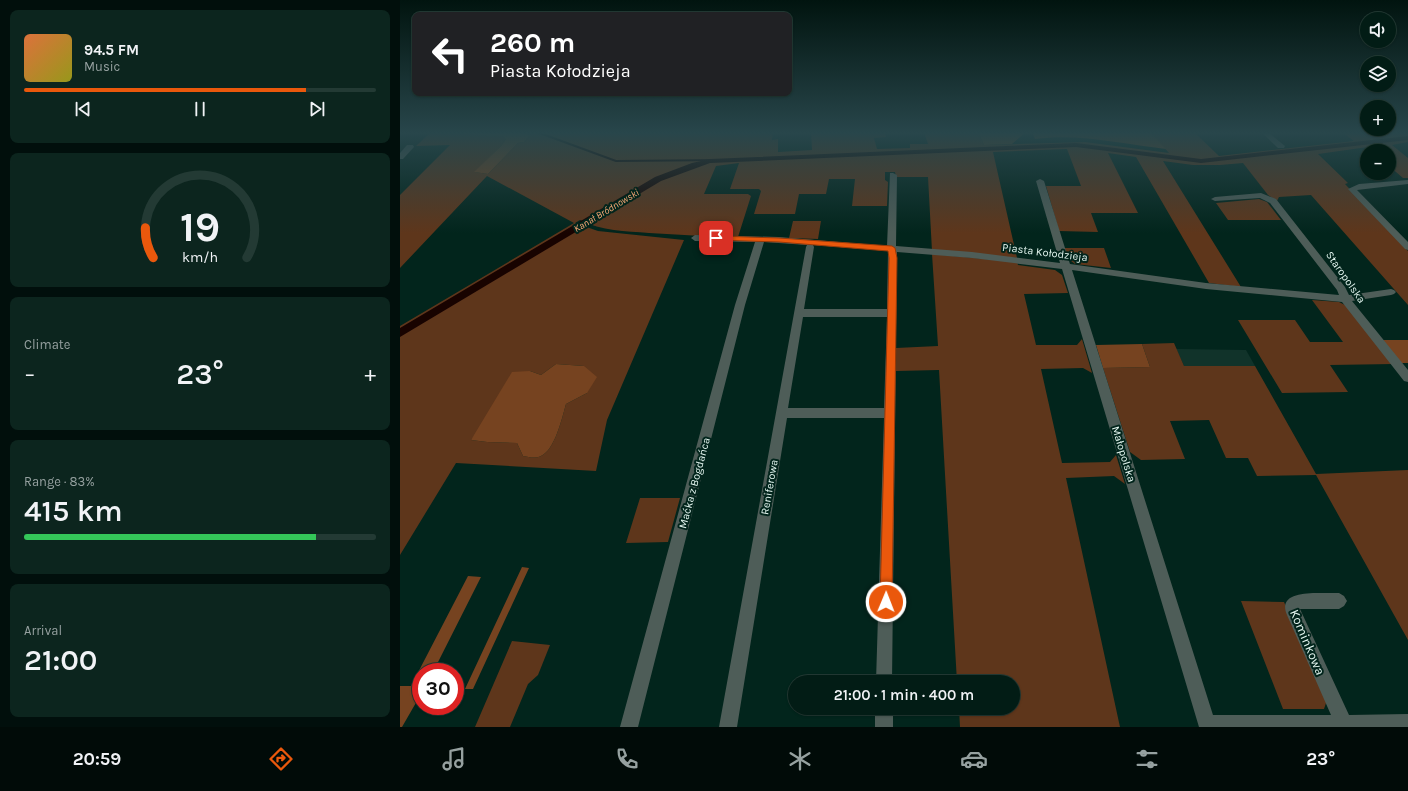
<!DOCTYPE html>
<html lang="en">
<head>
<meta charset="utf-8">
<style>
  :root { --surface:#021c15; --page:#0c251e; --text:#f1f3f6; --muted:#96a1a0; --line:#233a34; --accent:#ea580c }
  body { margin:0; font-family:Karla,sans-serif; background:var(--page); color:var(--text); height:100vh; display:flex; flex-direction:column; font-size:15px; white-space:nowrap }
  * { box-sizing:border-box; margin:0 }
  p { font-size:13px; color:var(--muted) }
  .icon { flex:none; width:22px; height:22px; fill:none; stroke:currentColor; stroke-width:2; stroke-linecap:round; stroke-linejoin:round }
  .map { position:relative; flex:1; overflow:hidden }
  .side { display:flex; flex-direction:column; gap:10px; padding:10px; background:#010f0c; width:400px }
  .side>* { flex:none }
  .top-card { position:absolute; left:12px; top:12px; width:380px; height:84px; border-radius:8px; box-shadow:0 1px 3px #0004,0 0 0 1px var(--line); background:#202124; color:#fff; overflow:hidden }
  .controls { position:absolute; left:960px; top:12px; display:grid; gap:8px }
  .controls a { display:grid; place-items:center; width:36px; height:36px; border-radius:50%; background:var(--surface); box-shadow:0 1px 3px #0004,0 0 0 1px var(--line); font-size:20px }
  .speed { position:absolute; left:12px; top:663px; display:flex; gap:8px; font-size:20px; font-weight:700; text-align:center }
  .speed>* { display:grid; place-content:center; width:52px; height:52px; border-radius:50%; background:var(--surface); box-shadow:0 1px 3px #0004,0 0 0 1px var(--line); line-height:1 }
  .speed .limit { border:6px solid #d22; background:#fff; color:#111 }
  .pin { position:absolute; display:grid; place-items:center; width:34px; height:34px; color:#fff; margin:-17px; border-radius:8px; box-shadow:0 2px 6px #0006 }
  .me { position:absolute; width:44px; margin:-22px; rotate:1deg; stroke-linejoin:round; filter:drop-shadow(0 0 3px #0008) }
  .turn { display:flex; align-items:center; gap:14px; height:84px; padding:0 12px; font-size:18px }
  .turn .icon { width:52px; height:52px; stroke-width:2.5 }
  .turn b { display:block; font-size:28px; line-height:34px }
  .big { font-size:30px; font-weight:600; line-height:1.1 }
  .side .tile { flex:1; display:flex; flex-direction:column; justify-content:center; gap:6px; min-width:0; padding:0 14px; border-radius:8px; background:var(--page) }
  .side .dial { align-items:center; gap:0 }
  .dial svg { height:104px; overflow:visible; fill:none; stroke:var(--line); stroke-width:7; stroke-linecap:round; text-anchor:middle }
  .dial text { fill:var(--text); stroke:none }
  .song { display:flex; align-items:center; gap:12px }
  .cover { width:48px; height:48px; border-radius:6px; background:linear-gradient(135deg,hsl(20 70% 55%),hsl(60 70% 35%)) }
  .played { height:4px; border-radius:2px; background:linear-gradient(90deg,var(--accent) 80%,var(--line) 80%) }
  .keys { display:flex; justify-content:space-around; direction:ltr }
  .heat { display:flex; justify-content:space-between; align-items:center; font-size:22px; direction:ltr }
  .charge { height:6px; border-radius:3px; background:linear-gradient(90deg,#34c759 83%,var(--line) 0) }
  .trip { position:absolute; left:388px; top:675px; width:232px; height:40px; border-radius:20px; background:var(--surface); box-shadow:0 1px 3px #0004,0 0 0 1px var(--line); font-weight:600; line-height:40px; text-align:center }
  .menu { display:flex; height:64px; justify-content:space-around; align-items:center; background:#010b08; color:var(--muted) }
  .menu .icon { width:28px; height:28px }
  .menu .on { color:var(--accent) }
  .menu b { font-size:18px; color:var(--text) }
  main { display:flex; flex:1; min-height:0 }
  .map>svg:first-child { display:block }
  .built { fill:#11332a }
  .green { fill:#5e361b; fill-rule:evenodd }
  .forest { fill:#764320 }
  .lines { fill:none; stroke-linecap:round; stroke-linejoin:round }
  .stream { stroke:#180300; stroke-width:2 }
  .canal { fill:#180300; fill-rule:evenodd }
  .minor { fill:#4e5d58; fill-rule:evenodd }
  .route { fill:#ea580c; stroke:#983908 }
  .labels { text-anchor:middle; stroke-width:4; stroke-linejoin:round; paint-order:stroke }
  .far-water-label { font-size:10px; font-style:italic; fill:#faaa77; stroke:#02251c }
  .street-label { font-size:11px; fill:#e3f5ef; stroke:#02251c }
  .near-street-label { font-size:13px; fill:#e3f5ef; stroke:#02251c }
</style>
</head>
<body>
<main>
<section class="side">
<div class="tile">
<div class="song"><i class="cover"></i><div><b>94.5 FM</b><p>Music</p></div></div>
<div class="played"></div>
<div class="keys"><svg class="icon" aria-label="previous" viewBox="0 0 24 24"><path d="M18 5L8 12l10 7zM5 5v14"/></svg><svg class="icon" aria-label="pause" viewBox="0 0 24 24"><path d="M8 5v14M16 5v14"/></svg><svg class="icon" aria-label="next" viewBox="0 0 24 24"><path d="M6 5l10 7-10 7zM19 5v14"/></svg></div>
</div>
<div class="tile dial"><svg viewBox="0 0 100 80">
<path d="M14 69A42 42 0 1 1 86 69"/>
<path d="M14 69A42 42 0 0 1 8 46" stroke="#ea580c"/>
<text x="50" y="56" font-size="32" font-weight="700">19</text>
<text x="50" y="72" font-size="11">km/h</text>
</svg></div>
<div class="tile"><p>Climate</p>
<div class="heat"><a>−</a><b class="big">23°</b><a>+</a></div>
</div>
<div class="tile"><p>Range · 83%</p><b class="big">415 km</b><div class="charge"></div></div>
<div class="tile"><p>Arrival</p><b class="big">21:00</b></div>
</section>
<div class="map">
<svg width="1008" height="727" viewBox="0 0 1008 727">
  <rect width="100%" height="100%" fill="#02251c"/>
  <path class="built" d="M776,349L846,350L855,366H784Z"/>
  <path class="green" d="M46,132H64L62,133L103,136L106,139L101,146L75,172L88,174L118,143L124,142L130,135L120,132H373L372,140L378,139V152L412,150L411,132H485L486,137L474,138L477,149L510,148V144H528L524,132H578L584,145L685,142L769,153L750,132H794L819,156L954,141L942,132H1008V142L992,145L1008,158V178H1003L989,166V151H973L968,147L918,154L948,183L945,184L1008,251V305L911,195L879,197L877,201L868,195L843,163L820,165H793L763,161L841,287L809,283L736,157L708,153L738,213H691L698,232L659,231L646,186H681L667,149L593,152L617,258L532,251L528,177H496L495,172H485V180L488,182L487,206H452L455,179H429L426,194H399L395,214H354L361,191L359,189H330L339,163L316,166L304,194H348L351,196L338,237C308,236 278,235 249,233C225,231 202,231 180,220L175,223L198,231L284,240L207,420L196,471L56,463L0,555V326L174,223L87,176L0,268V195L50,145L16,146L29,134ZM156,364L184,366L187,393L166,404C162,418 155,450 141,456C135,459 129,457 123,456L117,443L87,442L71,440L130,371L141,375Z
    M859,199L867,202L881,220H828L816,203Z
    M393,221H421L418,239L389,238Z
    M664,248H704L711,268L675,264L667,258Z
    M532,254L617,262L618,265L655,270L662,275L668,293L624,294L636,345H677L682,339L692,373L683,368L641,369L662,463L710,462L716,455L725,484L714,476L666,478L720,727H560L559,708H613V682H557L539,370L496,371V348L538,346Z
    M912,300L939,302L947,306L994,364L930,365L948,392L882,393L838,320H895L910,342H943Z
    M774,343L784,366H855L916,474L1008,470V640L916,475L857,476L848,458H826L809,420L770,421L785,459L741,460L730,452L703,368L750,367L742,344Z
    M240,498H280L268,542L226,543Z
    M841,601L884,602L927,700L924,709H883Z
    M112,641L150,645L138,675L128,684L110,727H75Z"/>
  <path class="forest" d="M64,132H120L130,135L124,142L118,143L88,174L74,172L101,146L106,139L103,136L62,134Z
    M578,132H626L612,144L584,145Z
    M632,132H750L766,149C722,144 679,133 635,139Z
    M982,340H1008V363H1001Z
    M742,344L750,367L703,368L696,345Z
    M156,364L184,366L197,377L187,393L166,404C162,418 155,450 141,456C135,459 129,457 123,456L117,443L87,442L71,440L112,372L130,371L141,375Z
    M122,567L129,568L73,689H65Z
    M68,576L81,577L33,672H21V694L2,727H0V686H11Z"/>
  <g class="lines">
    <path class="stream" d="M137,132L216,161L323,160"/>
    <path class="canal" d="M1008,136V140L801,163L676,147L310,163L261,181L0,337V328L255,177L292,163L310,159L676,143L801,159Z"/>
    <path class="minor" d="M861,132H868L885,146L884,148H878Z
      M7,145H13L14,147L3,159H0V153Z
      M490,173H493L497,175L496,246L572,252L660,263L636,181L640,179L644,181L670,264L806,283L939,295L937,290L870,203L860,198L815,201L811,199L815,197L861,193L876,199L945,287L949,295L991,289L994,290L996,292L994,294L991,295L952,301L1008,370V382L1004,381L942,302L806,289L672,270L813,715H931L887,615C875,587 923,594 939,593L944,596L947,601L944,606L939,609H900L949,715L1008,714V727H799L662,269L572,258L497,252L492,682H476L484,418H387L337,727H319L406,247L407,245L364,242L345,305L238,727H220L335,305L355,242L295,241L291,238L295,235L379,237L487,246ZM413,245L488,251L487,309H404L414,247ZM403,317H487L484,408H388Z
      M1008,180V184L957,190L1008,242V250L1005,249L948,189L959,184Z
      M475,708H493V727H475Z"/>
  </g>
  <linearGradient id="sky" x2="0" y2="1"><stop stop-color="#01140f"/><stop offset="0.57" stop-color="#28464b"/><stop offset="1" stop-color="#28464b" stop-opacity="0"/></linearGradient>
  <rect width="1008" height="233" fill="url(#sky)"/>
  <path class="route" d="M316,236L379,238L492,246L495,248L497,258L492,602L490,606L486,608L482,606L480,602L489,258L488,251L379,242L314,240V237Z"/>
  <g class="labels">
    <g class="far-water-label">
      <text transform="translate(206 210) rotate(-31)" y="4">Kanał Bródnowski</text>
    </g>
    <g class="street-label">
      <text transform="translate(645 252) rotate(7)" y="4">Piasta Kołodzieja</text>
      <text transform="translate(946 277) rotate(55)" y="4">Staropolska</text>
      <text transform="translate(724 454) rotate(73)" y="4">Małopolska</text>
      <text transform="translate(294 483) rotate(-75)" y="4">Maćka z Bogdańca</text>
      <text transform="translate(369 487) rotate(-80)" y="4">Reniferowa</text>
    </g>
    <g class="near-street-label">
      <text transform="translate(908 642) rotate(67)" y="5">Kominkowa</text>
    </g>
  </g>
</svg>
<div class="controls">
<a><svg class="icon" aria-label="sound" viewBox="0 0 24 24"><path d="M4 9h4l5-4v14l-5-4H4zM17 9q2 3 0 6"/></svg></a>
<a><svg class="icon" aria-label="layers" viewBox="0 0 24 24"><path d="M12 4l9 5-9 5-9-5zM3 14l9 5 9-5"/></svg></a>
<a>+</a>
<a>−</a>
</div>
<div class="speed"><div class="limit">30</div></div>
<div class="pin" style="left:316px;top:238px;background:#d93025"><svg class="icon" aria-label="arrive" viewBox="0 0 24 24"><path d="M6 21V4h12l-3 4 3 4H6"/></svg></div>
<svg class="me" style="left:486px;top:602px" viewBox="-20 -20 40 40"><circle r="17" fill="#ea580c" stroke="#fff" stroke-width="3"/><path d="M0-11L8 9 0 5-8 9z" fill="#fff"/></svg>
<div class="trip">21:00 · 1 min · 400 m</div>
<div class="top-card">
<div class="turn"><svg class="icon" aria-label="left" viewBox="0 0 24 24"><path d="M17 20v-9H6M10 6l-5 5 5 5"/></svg><div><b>260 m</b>Piasta Kołodzieja</div></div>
</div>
</div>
</main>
<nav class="menu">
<b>20:59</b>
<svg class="icon on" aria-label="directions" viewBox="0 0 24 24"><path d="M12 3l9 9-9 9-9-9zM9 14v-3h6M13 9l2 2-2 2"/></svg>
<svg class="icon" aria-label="music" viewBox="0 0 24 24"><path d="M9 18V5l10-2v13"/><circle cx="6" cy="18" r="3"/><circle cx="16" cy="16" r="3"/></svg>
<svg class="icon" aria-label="phone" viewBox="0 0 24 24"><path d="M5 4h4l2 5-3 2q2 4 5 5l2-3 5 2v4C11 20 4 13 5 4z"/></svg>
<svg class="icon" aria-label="climate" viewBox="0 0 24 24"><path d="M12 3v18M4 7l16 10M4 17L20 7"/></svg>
<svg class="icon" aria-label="car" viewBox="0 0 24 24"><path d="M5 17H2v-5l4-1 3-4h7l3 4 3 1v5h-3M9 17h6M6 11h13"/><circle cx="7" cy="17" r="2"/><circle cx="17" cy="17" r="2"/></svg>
<svg class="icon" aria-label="filters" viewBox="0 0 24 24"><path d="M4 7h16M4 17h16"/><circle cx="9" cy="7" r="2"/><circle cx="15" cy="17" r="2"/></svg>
<b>23°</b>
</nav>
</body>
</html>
